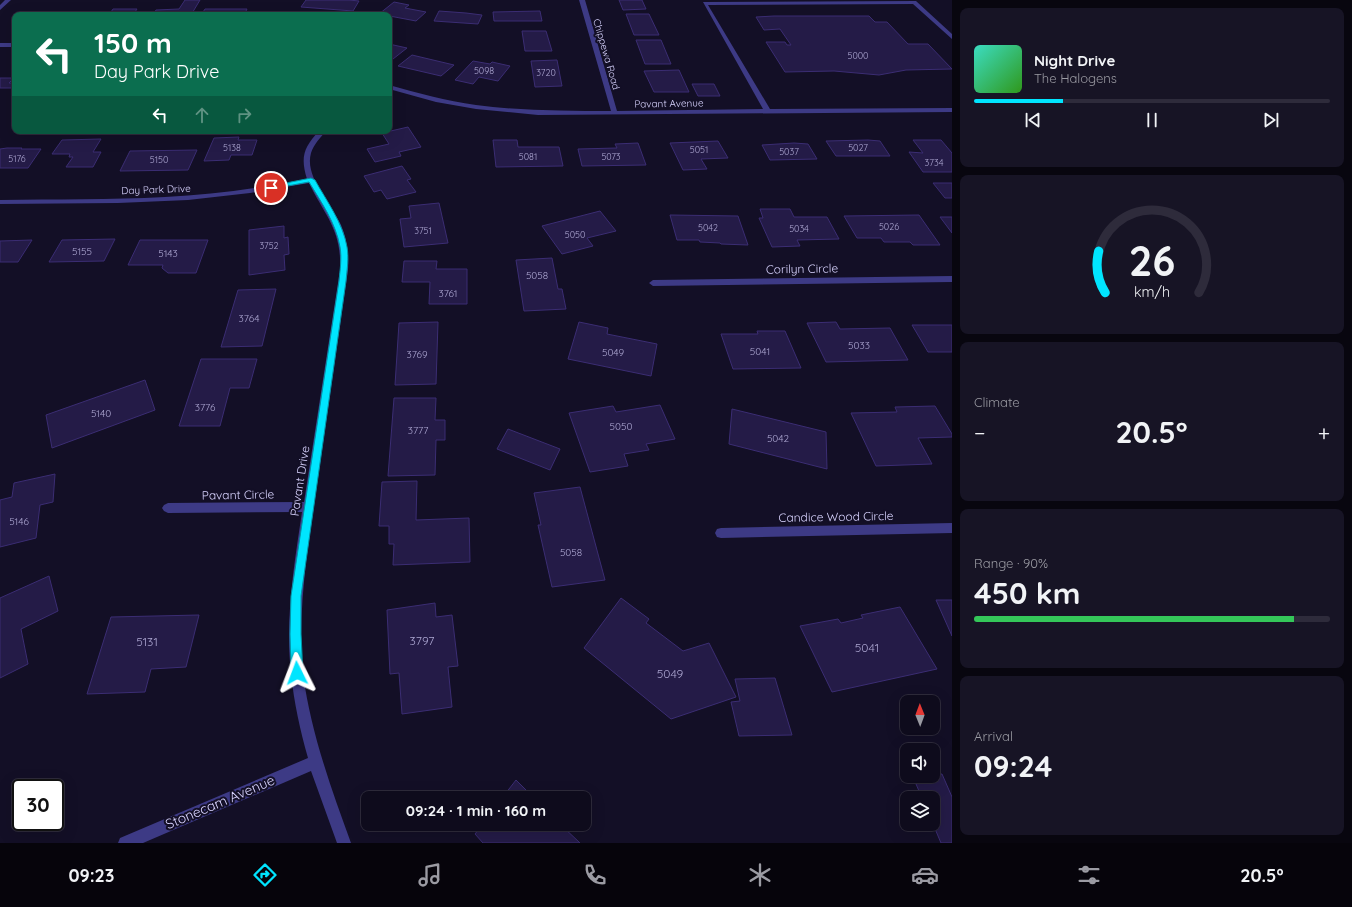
<!DOCTYPE html>
<html lang="en">
<head>
<meta charset="utf-8">
<style>
  :root { --surface:#0e0b1c; --page:#171425; --text:#f1f3f6; --muted:#9b9ba3; --line:#2e2b3b; --accent:#00e5ff }
  body { margin:0; font-family:Quicksand,sans-serif; background:var(--page); color:var(--text); height:100vh; display:flex; flex-direction:column; font-size:15px; white-space:nowrap }
  * { box-sizing:border-box; margin:0 }
  p { font-size:13px; color:var(--muted) }
  .icon { flex:none; width:22px; height:22px; fill:none; stroke:currentColor; stroke-width:2; stroke-linecap:round; stroke-linejoin:round }
  .map { position:relative; flex:1; overflow:hidden }
  .side { display:flex; flex-direction:column; gap:8px; padding:8px; background:#08060f; width:400px }
  .side>* { flex:none }
  .hud { position:absolute; left:12px; top:12px; width:380px; height:122px; border-radius:8px; box-shadow:0 4px 16px #0002,0 0 0 1px var(--line); background:#0b6e4f; color:#fff; overflow:hidden }
  .needle { width:26px; rotate:359deg }
  .buttons { position:absolute; left:900px; top:695px; display:grid; gap:8px }
  .buttons a { display:grid; place-items:center; width:40px; height:40px; border-radius:8px; background:var(--surface); box-shadow:0 4px 16px #0002,0 0 0 1px var(--line); font-size:20px }
  .speed { position:absolute; left:12px; top:779px; display:flex; gap:8px; font-size:20px; font-weight:700; text-align:center }
  .speed>* { display:grid; place-content:center; width:52px; height:52px; border-radius:50%; background:var(--surface); box-shadow:0 4px 16px #0002,0 0 0 1px var(--line); line-height:1 }
  .speed .limit { border:2px solid #111; border-radius:6px; background:#fff; color:#111 }
  .pin { position:absolute; display:grid; place-items:center; width:34px; height:34px; color:#fff; margin:-17px; border:2px solid #fff; border-radius:50%; box-shadow:0 1px 4px #0007 }
  .me { position:absolute; width:44px; margin:-22px; rotate:357deg; stroke-linejoin:round; filter:drop-shadow(0 0 3px #0008) }
  .turn { display:flex; align-items:center; gap:14px; height:84px; padding:0 16px; font-size:18px }
  .turn .icon { width:52px; height:52px; stroke-width:2.5 }
  .turn b { display:block; font-size:28px; line-height:34px }
  .lanes { display:flex; align-items:center; height:38px; padding:0 16px; background:#0003; justify-content:center; gap:20px; direction:ltr }
  .lanes .off { opacity:.35 }
  .big { font-size:30px; font-weight:800; line-height:1.1 }
  .side .tile { flex:1; display:flex; flex-direction:column; justify-content:center; gap:6px; min-width:0; padding:0 14px; border-radius:8px; background:var(--page) }
  .side .dial { align-items:center; gap:0 }
  .dial svg { height:104px; overflow:visible; fill:none; stroke:var(--line); stroke-width:7; stroke-linecap:round; text-anchor:middle }
  .dial text { fill:var(--text); stroke:none }
  .song { display:flex; align-items:center; gap:12px }
  .cover { width:48px; height:48px; border-radius:6px; background:linear-gradient(135deg,hsl(170 70% 55%),hsl(110 70% 35%)) }
  .played { height:4px; border-radius:2px; background:linear-gradient(90deg,var(--accent) 25%,var(--line) 25%) }
  .keys { display:flex; justify-content:space-around; direction:ltr }
  .heat { display:flex; justify-content:space-between; align-items:center; font-size:22px; direction:ltr }
  .charge { height:6px; border-radius:3px; background:linear-gradient(90deg,#34c759 90%,var(--line) 0) }
  .trip { position:absolute; left:361px; top:791px; width:230px; height:40px; border-radius:8px; background:var(--surface); box-shadow:0 4px 16px #0002,0 0 0 1px var(--line); font-weight:800; line-height:40px; text-align:center }
  .tabs { display:flex; height:64px; justify-content:space-around; align-items:center; background:#06040b; color:var(--muted) }
  .tabs .icon { width:28px; height:28px }
  .tabs .selected { color:var(--accent) }
  .tabs b { font-size:18px; color:var(--text) }
  main { display:flex; flex:1; min-height:0 }
  .map>svg:first-child { display:block }
  .building { fill:#241b47; stroke:#3b2d73 }
  .lines { fill:none; stroke-linecap:round; stroke-linejoin:round }
  .minor { fill:#3d3a85; fill-rule:evenodd }
  .route { fill:#00e5ff; stroke:#0095a6 }
  .labels { text-anchor:middle; stroke-width:4; stroke-linejoin:round; paint-order:stroke }
  .far-number-label { font-size:9px; fill:#aca6d1 }
  .far-street-label { font-size:10px; fill:#d9d4ff; stroke:#130f26 }
  .number-label { font-size:10px; fill:#aca6d1 }
  .street-label { font-size:12px; fill:#d9d4ff; stroke:#130f26 }
  .near-number-label { font-size:12px; fill:#aca6d1 }
  .near-street-label { font-size:14px; fill:#d9d4ff; stroke:#130f26 }
</style>
</head>
<body>
<main>
<div class="map">
<svg width="952" height="843" viewBox="0 0 952 843">
  <rect width="100%" height="100%" fill="#130f26"/>
  <path class="building" d="M185,0H200L191,15H153L156,10L179,9Z
    M306,0H349L359,1L353,11L301,7Z
    M619,0H642L646,9L623,10Z
    M394,2L409,5L405,8L426,12L416,21L379,14Z
    M113,9H137L133,15H109Z
    M205,9H247L244,15H201Z
    M439,11L466,13L482,15L478,24L434,21Z
    M540,11L542,21H494L493,12Z
    M43,12H72L69,15H41Z
    M626,14H649L659,35H634Z
    M774,16H869L875,22H887L908,44H928L952,69L906,70L879,75L834,71L785,72L766,42H785L787,45H791L780,29L764,30L756,17Z
    M522,31H546L552,51H525Z
    M636,40H661L671,64H645Z
    M389,44L407,48L393,59L389,58Z
    M412,55L454,65L441,76L398,66Z
    M557,60L562,86L535,87L531,61Z
    M473,61L490,64L492,62L510,66L498,81L479,77L473,84L455,80Z
    M679,70L689,92H654L644,71Z
    M0,78H14L9,83H15V85L12,88H0Z
    M692,84H714L720,96H698Z
    M408,127L421,147L399,152L401,156L375,162L367,149L389,144L382,133Z
    M239,137L238,140H257L252,155H231L229,160L204,161L214,138Z
    M101,139L93,152H101L93,167H66L73,157H69L70,154H52L62,140Z
    M493,140H517L518,147H559L563,166L496,167Z
    M868,140L880,141L890,156H836L826,141Z
    M913,140H941L952,153V172H923L909,152L923,153Z
    M718,141L728,158L701,159L707,169L683,170L670,143Z
    M638,143L646,165L582,166L578,149L617,148L615,144Z
    M794,143L808,144L817,159L770,160L762,145Z
    M7,148H22L21,149H41L28,168H0V149Z
    M197,150L188,170L120,171L130,151Z
    M402,166L411,179L407,180L416,192L387,199L381,190L374,192L364,176Z
    M933,183H952V198H945Z
    M439,203L448,243L404,247L400,219L411,218L409,206Z
    M760,209H790L794,217H827L839,239L797,240L800,246L772,247L759,218H763Z
    M600,211L616,231L587,238L593,246L562,254L542,226Z
    M670,215L738,216L748,245L721,244L720,243L700,242L699,240H677Z
    M919,215L940,245H913L910,242H884L881,238H857L844,216Z
    M940,217H952V233Z
    M284,226V238L288,237L289,254L284,255L285,270L249,275V230Z
    M115,239L104,261L49,262L62,240Z
    M32,240L18,262H0V241Z
    M140,240H208L196,273H168L162,268L163,265H128Z
    M552,258L558,289H562L566,309L524,311L516,260Z
    M404,261H437L436,269H467V304H429L430,282H402Z
    M276,289L262,346L221,347L238,290Z
    M438,322L436,384L395,385L399,323Z
    M579,322L608,328L607,334L657,344L651,376L568,359Z
    M836,322L840,329L890,328L908,360L826,362L807,323Z
    M912,325H952V352H928Z
    M757,331H785L801,368L733,369L721,334H758Z
    M201,359H257L249,388H230L220,426H179Z
    M145,380L155,410L52,448L46,415Z
    M394,398H436L435,420H445V440H436L435,475L388,476Z
    M660,405L675,439L646,444L649,450L624,454L628,466L590,472L569,413L613,406L616,412Z
    M935,406L952,434V437L918,438L932,464L876,466L851,413L897,412L895,407Z
    M732,409L826,432L827,469L729,444Z
    M508,429L560,449L550,470L497,449Z
    M55,474L53,502L40,505L36,538L0,547V500L12,497L14,483Z
    M417,481L416,520L469,518L470,562L393,565L394,544H389V526H379L382,482Z
    M580,487L605,580L552,587L538,525H541L534,493Z
    M49,576L58,611L21,629L28,664L0,678V598Z
    M621,598L649,619L646,623L683,651L709,643L736,697L671,719L584,648Z
    M936,600H952V636Z
    M435,603L436,617L452,615L458,666L448,667L452,707L402,714L399,673L390,674L387,610Z
    M900,607L937,669L832,692L800,626L838,619L841,623L863,618L861,615Z
    M199,615L186,667L151,669L145,692L87,694L111,617Z
    M775,678L792,735L739,736L731,702L740,701L735,679Z
    M942,774L952,797V843H941L933,824V798H922L913,777Z
    M516,780L534,798H502Z
    M483,824H560L580,843H483L475,834Z"/>
  <g class="lines">
    <path class="minor" d="M5,0H11L0,10V5Z
      M579,0H585L617,111L763,109L703,2L916,1L952,34V39L913,4L708,5L770,109L952,108V112L538,115L476,109L436,102L389,89V85C418,93 446,101 476,105C521,111 566,111 611,111Z
      M0,43H15V47H0Z
      M319,131H326C320,138 314,144 311,153C304,177 332,205 341,225C347,239 349,255 348,270L306,562C302,599 299,637 303,674C311,733 331,788 351,843H337L311,771L143,843H118L120,838L308,758C300,730 294,702 291,674C285,620 294,565 302,512L168,513L164,511L162,508L164,505L168,503L304,502L340,270C342,230 325,216 309,183L250,193L188,200L118,203L0,204V200C55,199 110,200 165,197C213,195 260,188 307,179C300,157 304,147 319,131Z
      M952,276V282L653,286L649,283L653,280Z
      M952,523V533L721,538L717,537L715,533L717,529L721,528Z"/>
  </g>
  <path class="route" d="M311,178L315,180C326,200 343,223 347,247C349,258 347,270 346,281L301,596V634L303,673L301,677L297,679L293,677L291,673L290,634L291,596L339,281C340,270 342,258 340,247C336,223 321,202 309,182L271,189L268,188L271,186Z"/>
  <g class="labels">
    <g class="far-number-label">
      <text x="858" y="59">5000</text>
      <text x="484" y="74">5098</text>
      <text x="546" y="76">3720</text>
      <text x="232" y="151">5138</text>
      <text x="858" y="151">5027</text>
      <text x="699" y="153">5051</text>
      <text x="789" y="155">5037</text>
      <text x="528" y="160">5081</text>
      <text x="611" y="160">5073</text>
      <text x="17" y="162">5176</text>
      <text x="159" y="163">5150</text>
      <text x="934" y="166">3734</text>
      <text x="889" y="230">5026</text>
      <text x="708" y="231">5042</text>
      <text x="799" y="232">5034</text>
      <text x="423" y="234">3751</text>
      <text x="575" y="238">5050</text>
      <text x="269" y="249">3752</text>
    </g>
    <g class="far-street-label">
      <text transform="translate(607 54) rotate(74)" y="4">Chippewa Road</text>
      <text transform="translate(669 103) rotate(-1)" y="4">Pavant Avenue</text>
      <text transform="translate(156 189) rotate(-2)" y="4">Day Park Drive</text>
    </g>
    <g class="number-label">
      <text x="82" y="255">5155</text>
      <text x="168" y="257">5143</text>
      <text x="537" y="279">5058</text>
      <text x="448" y="297">3761</text>
      <text x="249" y="322">3764</text>
      <text x="859" y="349">5033</text>
      <text x="760" y="355">5041</text>
      <text x="613" y="356">5049</text>
      <text x="417" y="358">3769</text>
      <text x="205" y="411">3776</text>
      <text x="101" y="417">5140</text>
      <text x="621" y="430">5050</text>
      <text x="418" y="434">3777</text>
      <text x="778" y="442">5042</text>
      <text x="19" y="525">5146</text>
      <text x="571" y="556">5058</text>
    </g>
    <g class="street-label">
      <text transform="translate(802 269) rotate(-1)" y="4">Corilyn Circle</text>
      <text transform="translate(300 481) rotate(-81)" y="4">Pavant Drive</text>
      <text transform="translate(238 495) rotate(-1)" y="4">Pavant Circle</text>
      <text transform="translate(836 517) rotate(-1)" y="4">Candice Wood Circle</text>
    </g>
    <g class="near-number-label">
      <text x="422" y="645">3797</text>
      <text x="147" y="646">5131</text>
      <text x="867" y="652">5041</text>
      <text x="670" y="678">5049</text>
    </g>
    <g class="near-street-label">
      <text transform="translate(220 802) rotate(-23)" y="5">Stonecam Avenue</text>
    </g>
  </g>
</svg>
<div class="buttons">
<a><svg class="needle" viewBox="-14 -14 28 28"><path d="M0-13l5 13h-10z" fill="#e53935"/><path d="M0 13l5-13h-10z" fill="#9b9ba3"/></svg></a>
<a><svg class="icon" aria-label="sound" viewBox="0 0 24 24"><path d="M4 9h4l5-4v14l-5-4H4zM17 9q2 3 0 6"/></svg></a>
<a><svg class="icon" aria-label="layers" viewBox="0 0 24 24"><path d="M12 4l9 5-9 5-9-5zM3 14l9 5 9-5"/></svg></a>
</div>
<div class="speed"><div class="limit">30</div></div>
<div class="pin" style="left:271px;top:188px;background:#d93025"><svg class="icon" aria-label="arrive" viewBox="0 0 24 24"><path d="M6 21V4h12l-3 4 3 4H6"/></svg></div>
<svg class="me" style="left:297px;top:673px" viewBox="-20 -20 40 40"><path d="M0-17L14 15 0 8-14 15z" fill="#00e5ff" stroke="#fff" stroke-width="4"/></svg>
<div class="trip">09:24 · 1 min · 160 m</div>
<div class="hud">
<div class="turn"><svg class="icon" aria-label="left" viewBox="0 0 24 24"><path d="M17 20v-9H6M10 6l-5 5 5 5"/></svg><div><b>150 m</b>Day Park Drive</div></div>
<div class="lanes"><svg class="icon" aria-label="left" viewBox="0 0 24 24"><path d="M17 20v-9H6M10 6l-5 5 5 5"/></svg><svg class="icon off" aria-label="ahead" viewBox="0 0 24 24"><path d="M12 20V5M6 11l6-6 6 6"/></svg><svg class="icon off" aria-label="right" viewBox="0 0 24 24"><path d="M7 20v-9h11M14 6l5 5-5 5"/></svg></div>
</div>
</div>
<section class="side">
<div class="tile">
<div class="song"><i class="cover"></i><div><b>Night Drive</b><p>The Halogens</p></div></div>
<div class="played"></div>
<div class="keys"><svg class="icon" aria-label="previous" viewBox="0 0 24 24"><path d="M18 5L8 12l10 7zM5 5v14"/></svg><svg class="icon" aria-label="pause" viewBox="0 0 24 24"><path d="M8 5v14M16 5v14"/></svg><svg class="icon" aria-label="next" viewBox="0 0 24 24"><path d="M6 5l10 7-10 7zM19 5v14"/></svg></div>
</div>
<div class="tile dial"><svg viewBox="0 0 100 80">
<path d="M14 69A42 42 0 1 1 86 69"/>
<path d="M14 69A42 42 0 0 1 9 37" stroke="#00e5ff"/>
<text x="50" y="56" font-size="32" font-weight="700">26</text>
<text x="50" y="72" font-size="11">km/h</text>
</svg></div>
<div class="tile"><p>Climate</p>
<div class="heat"><a>−</a><b class="big">20.5°</b><a>+</a></div>
</div>
<div class="tile"><p>Range · 90%</p><b class="big">450 km</b><div class="charge"></div></div>
<div class="tile"><p>Arrival</p><b class="big">09:24</b></div>
</section>
</main>
<nav class="tabs">
<b>09:23</b>
<svg class="icon selected" aria-label="directions" viewBox="0 0 24 24"><path d="M12 3l9 9-9 9-9-9zM9 14v-3h6M13 9l2 2-2 2"/></svg>
<svg class="icon" aria-label="music" viewBox="0 0 24 24"><path d="M9 18V5l10-2v13"/><circle cx="6" cy="18" r="3"/><circle cx="16" cy="16" r="3"/></svg>
<svg class="icon" aria-label="phone" viewBox="0 0 24 24"><path d="M5 4h4l2 5-3 2q2 4 5 5l2-3 5 2v4C11 20 4 13 5 4z"/></svg>
<svg class="icon" aria-label="climate" viewBox="0 0 24 24"><path d="M12 3v18M4 7l16 10M4 17L20 7"/></svg>
<svg class="icon" aria-label="car" viewBox="0 0 24 24"><path d="M5 17H2v-5l4-1 3-4h7l3 4 3 1v5h-3M9 17h6M6 11h13"/><circle cx="7" cy="17" r="2"/><circle cx="17" cy="17" r="2"/></svg>
<svg class="icon" aria-label="filters" viewBox="0 0 24 24"><path d="M4 7h16M4 17h16"/><circle cx="9" cy="7" r="2"/><circle cx="15" cy="17" r="2"/></svg>
<b>20.5°</b>
</nav>
</body>
</html>
